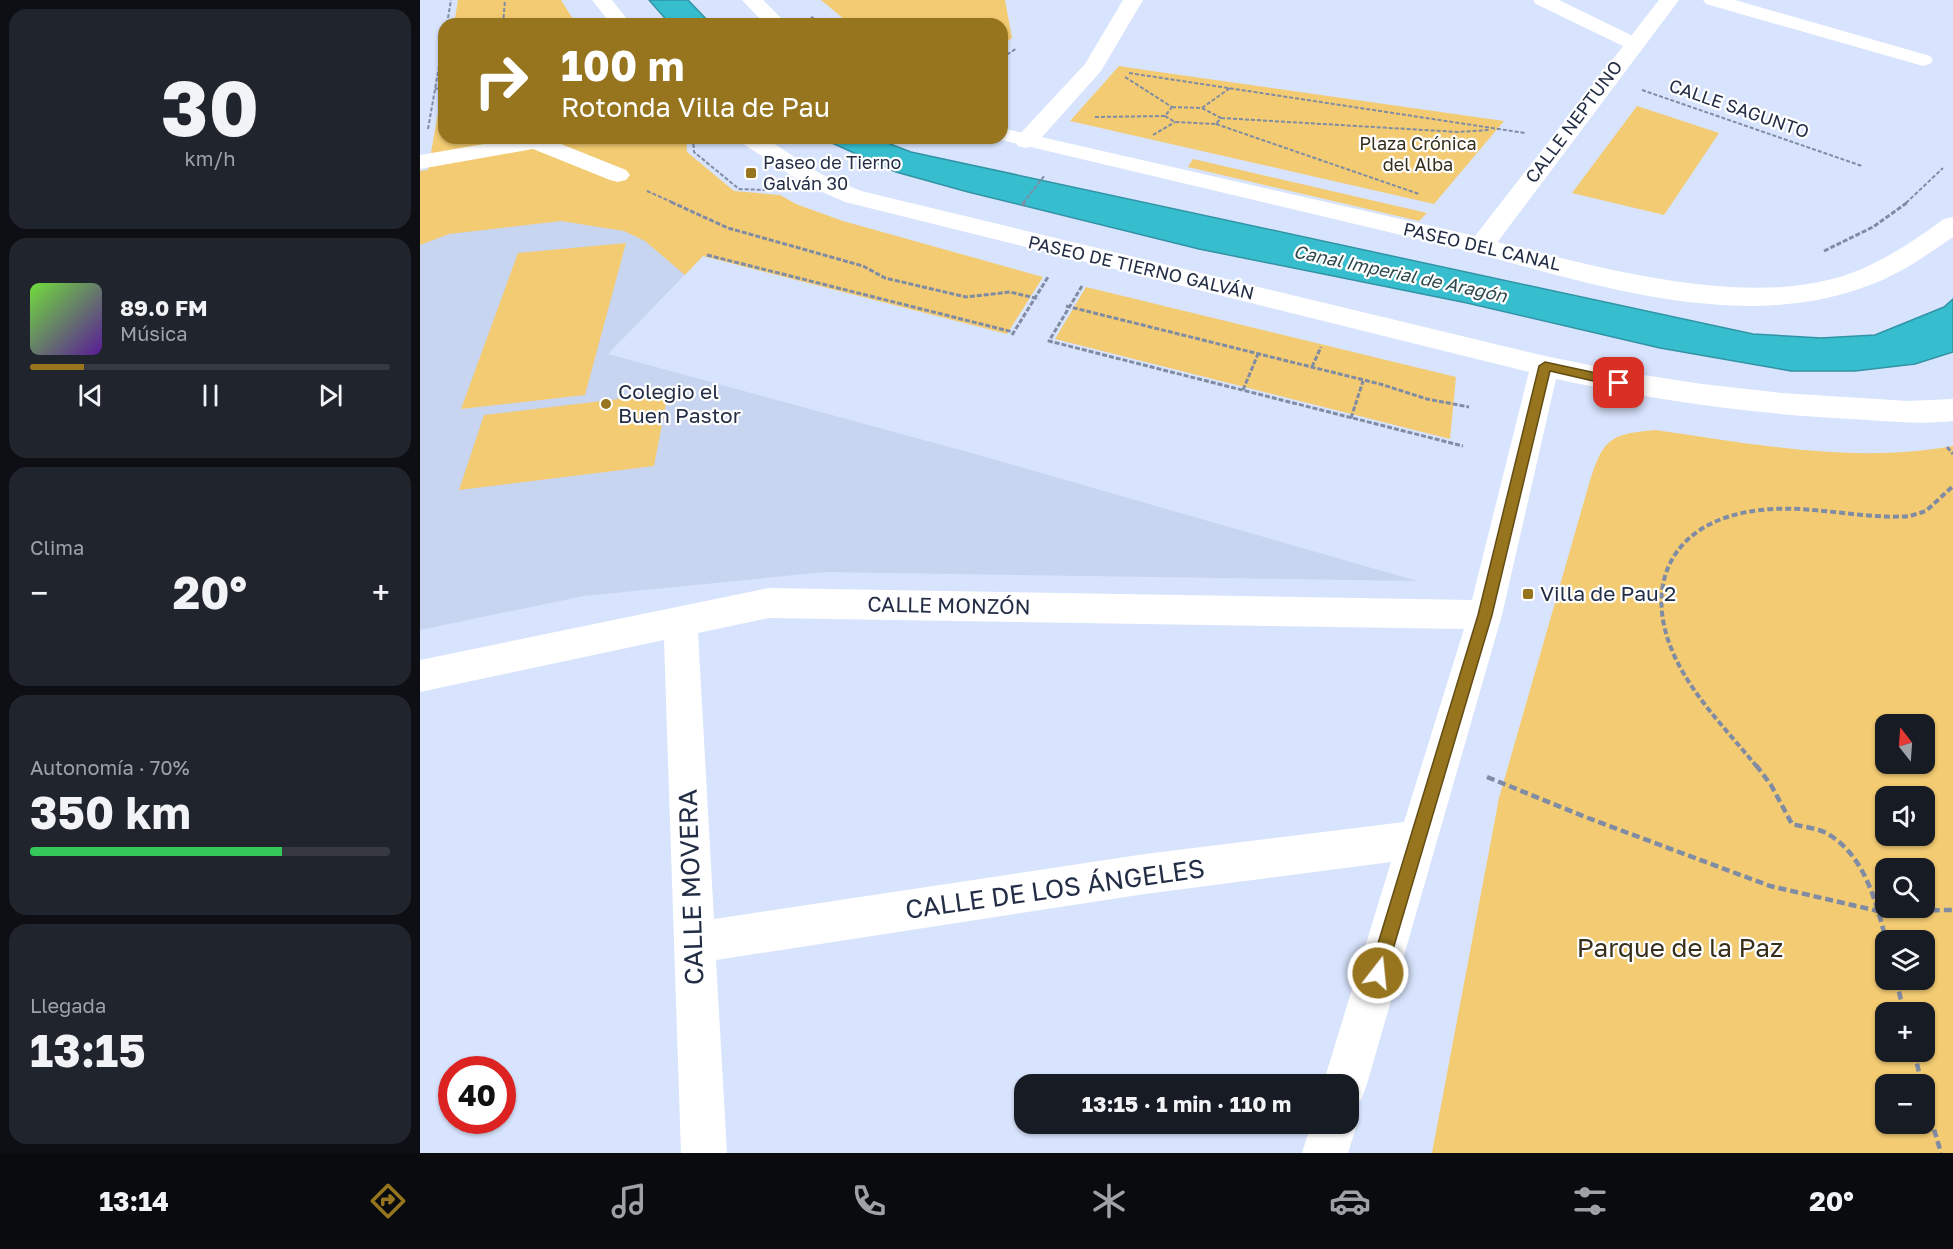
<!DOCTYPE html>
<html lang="es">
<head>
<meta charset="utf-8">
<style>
  :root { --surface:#171b24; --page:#20242c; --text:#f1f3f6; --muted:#9ea1a6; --line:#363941; --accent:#97751e }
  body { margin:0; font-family:"Golos Text",sans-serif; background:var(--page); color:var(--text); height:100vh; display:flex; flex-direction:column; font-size:22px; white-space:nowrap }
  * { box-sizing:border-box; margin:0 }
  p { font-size:20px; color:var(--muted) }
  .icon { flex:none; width:33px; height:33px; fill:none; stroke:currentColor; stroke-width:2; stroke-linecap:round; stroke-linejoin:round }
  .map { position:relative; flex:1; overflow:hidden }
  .details { display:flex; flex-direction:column; gap:9px; padding:9px; background:#0d0f14; width:420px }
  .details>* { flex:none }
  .top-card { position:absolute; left:18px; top:18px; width:570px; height:126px; border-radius:18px; box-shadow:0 2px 4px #0004; background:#97751e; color:#fff; overflow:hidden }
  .needle { width:39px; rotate:343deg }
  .controls { position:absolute; left:1455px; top:714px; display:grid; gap:12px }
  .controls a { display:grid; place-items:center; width:60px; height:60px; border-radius:12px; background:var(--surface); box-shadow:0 2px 4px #0004; font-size:30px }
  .speed { position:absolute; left:18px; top:1056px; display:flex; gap:12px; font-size:30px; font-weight:700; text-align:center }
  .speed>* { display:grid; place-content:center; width:78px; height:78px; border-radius:50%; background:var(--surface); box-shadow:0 2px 4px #0004; line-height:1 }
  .speed .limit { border:9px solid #d22; background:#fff; color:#111 }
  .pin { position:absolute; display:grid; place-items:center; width:51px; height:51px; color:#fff; margin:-26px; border-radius:12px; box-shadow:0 3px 9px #0006 }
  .me { position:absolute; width:66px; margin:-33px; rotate:16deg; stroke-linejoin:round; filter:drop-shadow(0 0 4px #0008) }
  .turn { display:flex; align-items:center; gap:21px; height:126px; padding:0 24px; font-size:27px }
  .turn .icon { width:78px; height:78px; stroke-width:2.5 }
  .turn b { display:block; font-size:42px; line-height:51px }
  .big { font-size:45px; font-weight:700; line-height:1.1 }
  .details .card { flex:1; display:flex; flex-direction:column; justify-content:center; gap:9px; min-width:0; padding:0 21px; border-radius:18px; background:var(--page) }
  .details .dial { align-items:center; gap:0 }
  .dial b { font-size:78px; line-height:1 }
  .song { display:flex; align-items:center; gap:18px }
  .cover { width:72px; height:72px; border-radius:9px; background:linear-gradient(135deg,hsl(100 70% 55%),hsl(270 70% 35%)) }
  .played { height:6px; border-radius:3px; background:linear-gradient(90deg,var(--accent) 15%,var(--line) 15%) }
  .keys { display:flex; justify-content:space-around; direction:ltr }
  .heat { display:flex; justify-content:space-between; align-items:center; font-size:33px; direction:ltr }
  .charge { height:9px; border-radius:4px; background:linear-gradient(90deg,#34c759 70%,var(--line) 0) }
  .trip { position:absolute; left:594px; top:1074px; width:345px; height:60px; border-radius:18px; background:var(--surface); box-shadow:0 2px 4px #0004; font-weight:700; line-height:60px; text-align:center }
  .tabs { display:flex; height:96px; justify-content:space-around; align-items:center; background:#090b0e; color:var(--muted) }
  .tabs .icon { width:42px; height:42px }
  .tabs .selected { color:var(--accent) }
  .tabs b { font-size:27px; color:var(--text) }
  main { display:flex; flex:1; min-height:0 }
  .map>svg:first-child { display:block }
  .built { fill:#c8d5f1 }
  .green { fill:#f3cb72; fill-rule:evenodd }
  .water { fill:#37bece; stroke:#3193a5; stroke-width:1.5 }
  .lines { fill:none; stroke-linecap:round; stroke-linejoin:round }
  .path-far3 { stroke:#808ba4; stroke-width:2; stroke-dasharray:4 2; stroke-linecap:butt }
  .path-far2 { stroke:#808ba4; stroke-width:3; stroke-dasharray:5 2; stroke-linecap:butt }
  .path-far1 { stroke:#808ba4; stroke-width:4; stroke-dasharray:6 3; stroke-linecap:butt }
  .path { stroke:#808ba4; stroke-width:4.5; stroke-dasharray:8 4; stroke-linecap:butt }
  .minor { fill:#fff; fill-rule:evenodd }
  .major { fill:#fff; fill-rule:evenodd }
  .route { fill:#97751e; stroke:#624c14; stroke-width:1.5 }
  .poi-dot { fill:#97751e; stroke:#fff; stroke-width:2 }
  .labels { text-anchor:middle; stroke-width:4.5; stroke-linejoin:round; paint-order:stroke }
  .far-street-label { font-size:18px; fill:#232e46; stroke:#fff }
  .far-park-label { font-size:18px; fill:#372e1b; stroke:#fff }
  .far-poi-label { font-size:18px; fill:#232e46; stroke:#fff; text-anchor:start }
  .far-water-label { font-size:18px; font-style:italic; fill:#2d494d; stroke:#fff }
  .poi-label { font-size:21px; fill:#232e46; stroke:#fff; text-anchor:start }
  .street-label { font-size:21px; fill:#232e46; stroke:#fff }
  .near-street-label { font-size:26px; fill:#232e46; stroke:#fff }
  .near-park-label { font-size:26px; fill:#372e1b; stroke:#fff }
</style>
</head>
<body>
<main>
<section class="details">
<div class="card dial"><b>30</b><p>km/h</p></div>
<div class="card">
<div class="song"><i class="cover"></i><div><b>89.0 FM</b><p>Música</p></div></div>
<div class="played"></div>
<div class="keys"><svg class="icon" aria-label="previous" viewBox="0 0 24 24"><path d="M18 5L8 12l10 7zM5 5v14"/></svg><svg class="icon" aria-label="pause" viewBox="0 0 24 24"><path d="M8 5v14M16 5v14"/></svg><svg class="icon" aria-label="next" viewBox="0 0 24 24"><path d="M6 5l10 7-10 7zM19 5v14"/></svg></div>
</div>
<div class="card"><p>Clima</p>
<div class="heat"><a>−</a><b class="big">20°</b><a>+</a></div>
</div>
<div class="card"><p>Autonomía · 70%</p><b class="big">350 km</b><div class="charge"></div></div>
<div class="card"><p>Llegada</p><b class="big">13:15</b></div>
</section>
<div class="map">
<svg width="1533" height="1153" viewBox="0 0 1533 1153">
  <rect width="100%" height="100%" fill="#d8e4fd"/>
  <path class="built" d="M101,153L283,256L188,354L555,454L997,581L406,572L164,596L0,630V171Z"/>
  <path class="green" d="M38,0H141L156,24H34Z
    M401,0H585L592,38L582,45V24H430Z
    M699,66L739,72L1084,121L1014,204L650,121Z
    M24,78V138H266L267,152L314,191L360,195L376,204L423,221L623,277L587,334L283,256L265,275L225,241L204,231L141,221L29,234L0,245V171L8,170Z
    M1217,106L1299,133L1244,215L1152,193Z
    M773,159L1007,213L999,221L768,167Z
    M206,243L165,395L41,409L98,253Z
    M666,287L1036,377L1030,439L635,339Z
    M248,393L234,466L39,490L64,415Z
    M1235,430C1334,444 1434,464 1533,446V1153H1012L1079,798L1169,484C1183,440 1188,434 1235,430ZM1466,724H1504V764H1466ZM1466,796H1504V836H1466ZM1466,868H1504V908H1466ZM1466,940H1504V980H1466ZM1466,1012H1504V1052H1466ZM1466,1084H1504V1124H1466Z"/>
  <path class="water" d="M229,0H268L291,24H250Z
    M401,138H455L491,152L1333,334L1401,338L1455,335L1524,307L1533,299V352L1495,364L1435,371H1371L1240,348L1047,303L779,249L548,192L476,172Z"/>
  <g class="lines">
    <path class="path-far3" d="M391,17L404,24
      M27,24L31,0
      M83,24L85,0
      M582,58L597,48
      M709,73L1105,133
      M705,77L752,107
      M15,89L24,87
      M1222,90L1442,166
      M752,107L782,108L801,118L796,124L755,122L745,116Z
      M782,108L810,88
      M675,117L745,116
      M801,118L1038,132L1070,130
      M796,124L999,194
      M8,129L24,38
      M733,135L755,122
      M273,138L274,152L319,189L345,190
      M227,191L254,203
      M603,203L625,175
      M1486,203L1523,168"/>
    <path class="path-far2" d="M251,202L308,228L443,266L465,278L546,297L590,292L619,299
      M602,205L605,202
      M1404,251L1453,227L1488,202
      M287,255L593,332
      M662,286L629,341L1043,446
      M646,306L960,384L1007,399L1049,407
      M592,335L628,277
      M892,367L901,347
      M823,390L838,354
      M931,418L943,381
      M1527,447L1533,454"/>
    <path class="path-far1" d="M1337,767C1312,736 1284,708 1264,674C1216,594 1246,520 1341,510C1391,504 1441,520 1490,516L1506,511L1533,486"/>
    <path class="path" d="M1336,765L1351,785L1372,824C1384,827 1398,828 1408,834C1445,856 1456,902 1466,940
      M1067,777L1168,818L1350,886L1458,911L1533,910
      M1476,980L1484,1012
      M1494,1052L1502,1084
      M1504,1095L1521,1153"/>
    <path class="minor" d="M172,0H192L211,24H191Z
      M703,0H723L681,71L614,146L606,148L598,146L595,141L598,136L665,64Z
      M1113,0H1139L1221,40L1224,44L1221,48L1214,50L1207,48L1116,4Z
      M1283,0H1315L1510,56L1513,60L1510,64L1503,66L1286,4Z
      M99,138H150L147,143L141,144L206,170L210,175L206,180L198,182L190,180L113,149L0,169V155Z
      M319,138H345L401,174L441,191L1125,356L1204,372L1282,384L1362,393L1488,401L1533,399V421C1499,425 1466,421 1432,419C1332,414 1234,400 1136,379L1082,615L947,1084L941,1100L928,1105V1084H903L971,862L725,894L296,960L307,1153H261L244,640L0,692V660L349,588L1052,600L1109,372L425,202L384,184L322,143ZM349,618L1044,629L984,822L725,854L294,919L278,633Z
      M1533,217V237C1507,255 1480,274 1450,285C1323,334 1177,286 1052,252L1048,246L1052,240L1061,238C1168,264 1327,313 1434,272C1466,260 1496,239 1524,219Z
      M928,1107L937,1124L928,1153H882L891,1124H928Z"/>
    <path class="major" d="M322,0H343L367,24H345Z
      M1239,0H1259L1070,252L1061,254L573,138H582V128L1055,236Z"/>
  </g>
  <path class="route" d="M1125,362L1199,378L1205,383L1199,387L1130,371L1072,615L966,973L964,979L958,982L952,979L949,973L1058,615L1119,366Z"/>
  <g class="poi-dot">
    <rect x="325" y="167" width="12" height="12" rx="3"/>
    <circle cx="186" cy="404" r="6"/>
    <rect x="1102" y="588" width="12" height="12" rx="3"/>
  </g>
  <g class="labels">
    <g class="far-street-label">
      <text transform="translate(1319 109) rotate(19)" y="6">CALLE SAGUNTO</text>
      <text transform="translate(1154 122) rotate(-53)" y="6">CALLE NEPTUNO</text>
      <text transform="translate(1062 247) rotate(13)" y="6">PASEO DEL CANAL</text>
      <text transform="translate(721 268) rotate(13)" y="6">PASEO DE TIERNO GALVÁN</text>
    </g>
    <g class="far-park-label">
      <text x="998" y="150">Plaza Crónica<tspan x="998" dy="21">del Alba</tspan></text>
    </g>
    <g class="far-poi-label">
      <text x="343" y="169">Paseo de Tierno<tspan x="343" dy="21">Galván 30</tspan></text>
    </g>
    <g class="far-water-label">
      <text transform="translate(980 274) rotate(12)" y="6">Canal Imperial de Aragón</text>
    </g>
    <g class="poi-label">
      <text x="198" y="399">Colegio el<tspan x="198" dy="24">Buen Pastor</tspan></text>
      <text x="1120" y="601">Villa de Pau 2</text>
    </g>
    <g class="street-label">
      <text transform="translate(529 606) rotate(1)" y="7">CALLE MONZÓN</text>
    </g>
    <g class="near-street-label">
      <text transform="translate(271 887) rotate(-92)" y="9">CALLE MOVERA</text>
      <text transform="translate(635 889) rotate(-8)" y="9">CALLE DE LOS ÁNGELES</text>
    </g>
    <g class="near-park-label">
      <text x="1260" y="957">Parque de la Paz</text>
    </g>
  </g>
</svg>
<div class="controls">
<a><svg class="needle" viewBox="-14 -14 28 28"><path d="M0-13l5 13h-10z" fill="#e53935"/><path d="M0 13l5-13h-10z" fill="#9ea1a6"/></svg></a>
<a><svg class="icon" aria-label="sound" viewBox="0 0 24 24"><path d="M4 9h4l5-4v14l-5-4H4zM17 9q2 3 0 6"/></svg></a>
<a><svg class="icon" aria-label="search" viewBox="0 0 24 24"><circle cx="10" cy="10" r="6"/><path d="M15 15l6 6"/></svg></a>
<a><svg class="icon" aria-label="layers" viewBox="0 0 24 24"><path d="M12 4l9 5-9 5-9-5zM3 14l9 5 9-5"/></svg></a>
<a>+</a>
<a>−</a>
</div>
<div class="speed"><div class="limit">40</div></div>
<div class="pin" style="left:1199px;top:383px;background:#d93025"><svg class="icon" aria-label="arrive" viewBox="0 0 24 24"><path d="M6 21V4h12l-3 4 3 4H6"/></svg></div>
<svg class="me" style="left:958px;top:973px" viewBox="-20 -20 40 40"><circle r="17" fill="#97751e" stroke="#fff" stroke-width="3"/><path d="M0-11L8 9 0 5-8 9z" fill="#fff"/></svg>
<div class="trip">13:15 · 1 min · 110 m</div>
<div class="top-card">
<div class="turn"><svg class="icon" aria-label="right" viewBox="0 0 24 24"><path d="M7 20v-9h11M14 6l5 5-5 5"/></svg><div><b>100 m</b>Rotonda Villa de Pau</div></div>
</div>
</div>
</main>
<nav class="tabs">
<b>13:14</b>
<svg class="icon selected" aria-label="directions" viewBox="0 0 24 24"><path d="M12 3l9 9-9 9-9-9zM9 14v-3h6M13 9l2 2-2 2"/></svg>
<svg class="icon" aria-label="music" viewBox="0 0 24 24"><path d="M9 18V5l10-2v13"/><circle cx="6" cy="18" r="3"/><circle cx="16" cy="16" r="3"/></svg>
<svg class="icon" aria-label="phone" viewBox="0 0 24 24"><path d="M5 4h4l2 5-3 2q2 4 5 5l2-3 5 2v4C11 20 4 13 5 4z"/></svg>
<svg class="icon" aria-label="climate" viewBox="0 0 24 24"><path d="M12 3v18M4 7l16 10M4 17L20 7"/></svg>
<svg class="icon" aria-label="car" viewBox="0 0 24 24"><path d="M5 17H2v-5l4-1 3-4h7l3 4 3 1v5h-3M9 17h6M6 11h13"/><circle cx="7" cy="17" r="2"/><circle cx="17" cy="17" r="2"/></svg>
<svg class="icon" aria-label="filters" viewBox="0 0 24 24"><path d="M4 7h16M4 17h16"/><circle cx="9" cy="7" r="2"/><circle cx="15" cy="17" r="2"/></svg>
<b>20°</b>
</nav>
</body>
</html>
